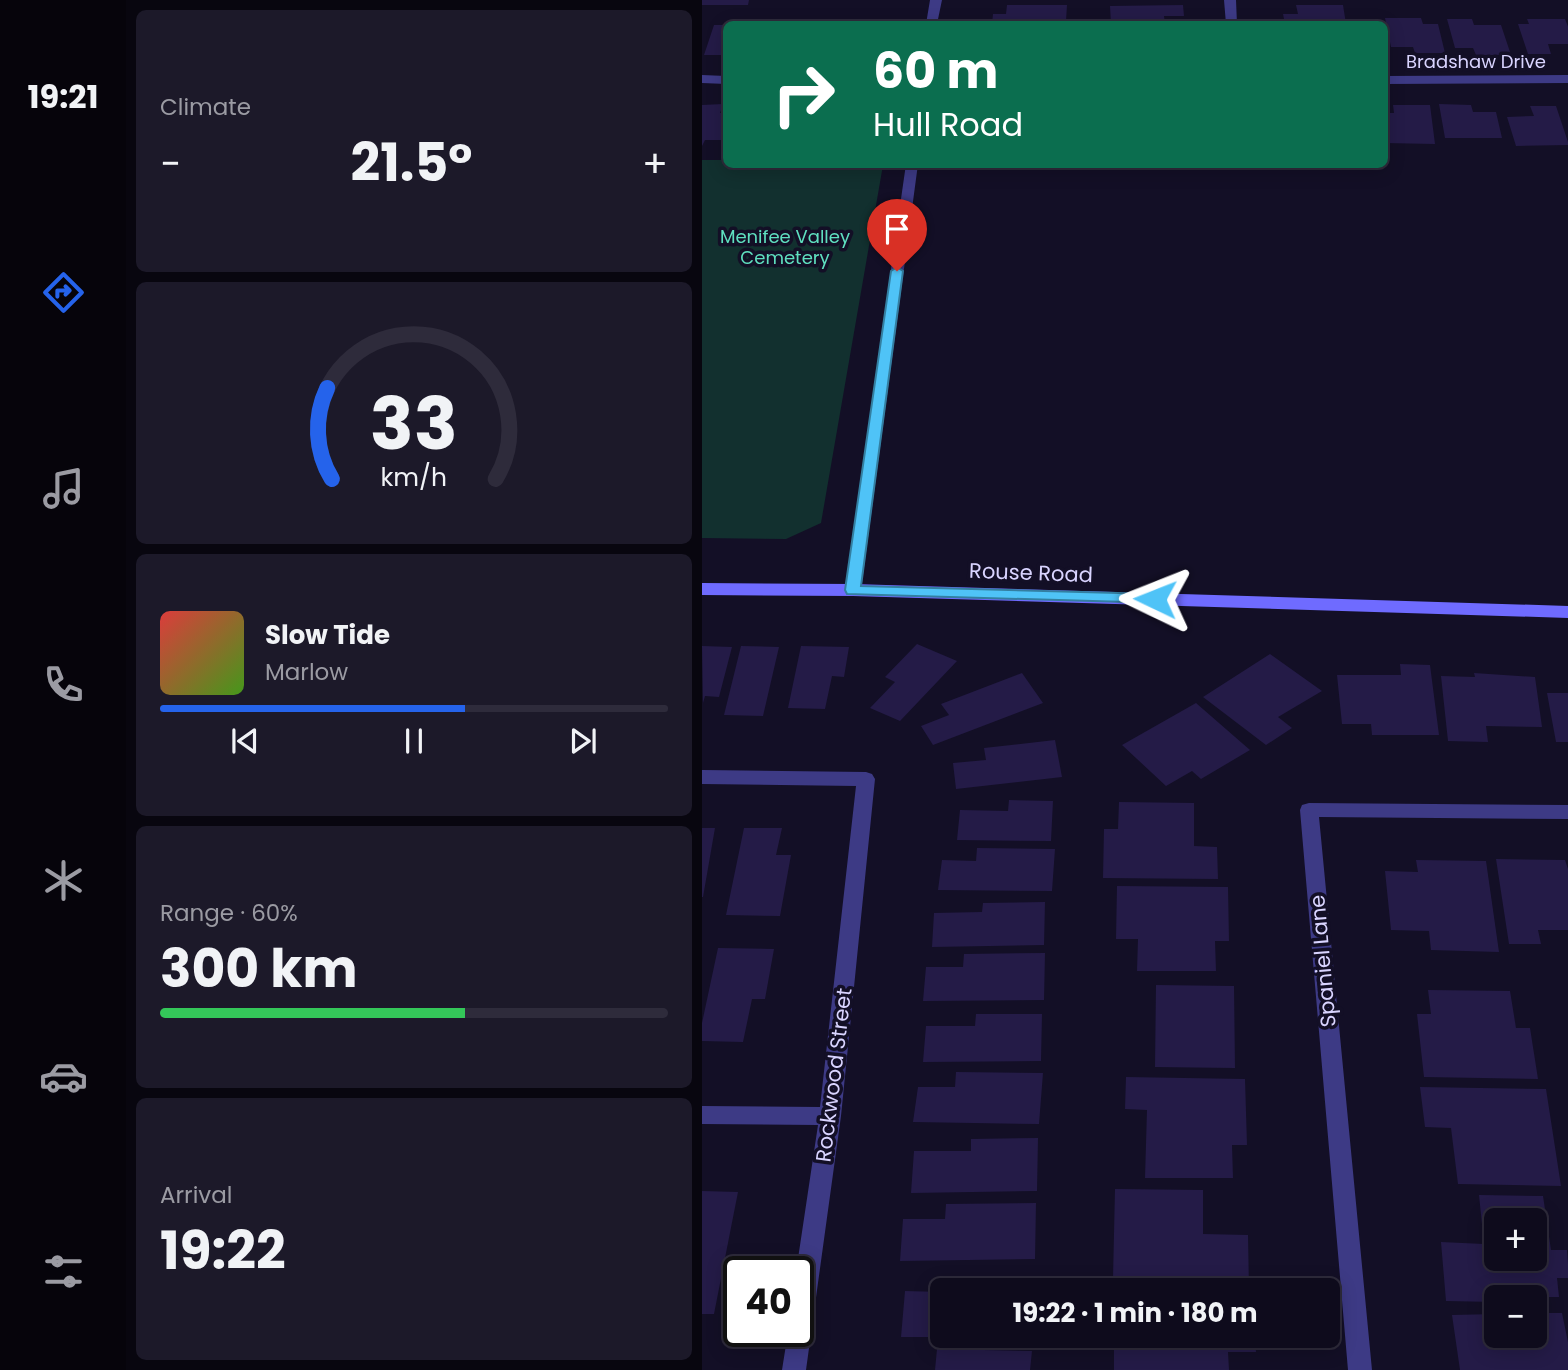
<!DOCTYPE html>
<html lang="en">
<head>
<meta charset="utf-8">
<style>
  :root { --surface:#0e0b1c; --page:#1c1929; --text:#f1f3f6; --muted:#9b9ba3; --line:#2e2b3b; --accent:#2563eb }
  body { margin:0; font-family:Poppins,sans-serif; background:var(--page); color:var(--text); height:100vh; display:flex; flex-direction:column; font-size:26px; white-space:nowrap }
  * { box-sizing:border-box; margin:0 }
  p { font-size:23px; color:var(--muted) }
  .icon { flex:none; width:38px; height:38px; fill:none; stroke:currentColor; stroke-width:2; stroke-linecap:round; stroke-linejoin:round }
  .map { position:relative; flex:1; overflow:hidden }
  .panel { display:flex; flex-direction:column; gap:10px; padding:10px; background:#08060f; width:576px }
  .panel>* { flex:none }
  .top-card { position:absolute; left:21px; top:21px; width:665px; height:147px; border-radius:10px; box-shadow:0 4px 18px #0003,0 0 0 2px var(--line); background:#0b6e4f; color:#fff; overflow:hidden }
  .fabs { position:absolute; left:782px; top:1208px; display:grid; gap:14px }
  .fabs a { display:grid; place-items:center; width:63px; height:63px; border-radius:10px; background:var(--surface); box-shadow:0 4px 18px #0003,0 0 0 2px var(--line); font-size:35px }
  .speed { position:absolute; left:21px; top:1256px; display:flex; gap:14px; font-size:35px; font-weight:700; text-align:center }
  .speed>* { display:grid; place-content:center; width:91px; height:91px; border-radius:50%; background:var(--surface); box-shadow:0 4px 18px #0003,0 0 0 2px var(--line); line-height:1 }
  .speed .limit { border:4px solid #111; border-radius:10px; background:#fff; color:#111 }
  .pin { position:absolute; display:grid; place-items:center; width:60px; height:60px; color:#fff; margin:-72px -30px; border-radius:50% 50% 50% 0; rotate:-45deg; box-shadow:0 0 7px #0007 }
  .pin .icon { rotate:45deg }
  .me { position:absolute; width:77px; margin:-38px; rotate:272deg; stroke-linejoin:round; filter:drop-shadow(0 0 5px #0008) }
  .turn { display:flex; align-items:center; gap:24px; height:147px; padding:0 35px; font-size:32px }
  .turn .icon { width:91px; height:91px; stroke-width:2.5 }
  .turn b { display:block; font-size:49px; line-height:60px }
  .big { font-size:52px; font-weight:700; line-height:1.1 }
  .panel .widget { flex:1; display:flex; flex-direction:column; justify-content:center; gap:10px; min-width:0; padding:0 24px; border-radius:10px; background:var(--page) }
  .panel .dial { align-items:center; gap:0 }
  .dial svg { height:182px; overflow:visible; fill:none; stroke:var(--line); stroke-width:7; stroke-linecap:round; text-anchor:middle }
  .dial text { fill:var(--text); stroke:none }
  .song { display:flex; align-items:center; gap:21px }
  .cover { width:84px; height:84px; border-radius:10px; background:linear-gradient(135deg,hsl(0 70% 55%),hsl(100 70% 35%)) }
  .played { height:7px; border-radius:4px; background:linear-gradient(90deg,var(--accent) 60%,var(--line) 60%) }
  .keys { display:flex; justify-content:space-around; direction:ltr }
  .heat { display:flex; justify-content:space-between; align-items:center; font-size:38px; direction:ltr }
  .charge { height:10px; border-radius:5px; background:linear-gradient(90deg,#34c759 60%,var(--line) 0) }
  .trip { position:absolute; left:228px; top:1278px; width:410px; height:70px; border-radius:10px; background:var(--surface); box-shadow:0 4px 18px #0003,0 0 0 2px var(--line); font-weight:700; line-height:70px; text-align:center }
  main { display:flex; flex:1; min-height:0 }
  .dock { display:flex; flex-direction:column; width:126px; justify-content:space-around; align-items:center; background:#06040b; color:var(--muted) }
  .dock .icon { width:49px; height:49px }
  .dock .on { color:var(--accent) }
  .dock b { font-size:32px; color:var(--text) }
  .map>svg:first-child { display:block }
  .green { fill:#12302f }
  .building { fill:#241b47; fill-rule:evenodd }
  .lines { fill:none; stroke-linecap:round; stroke-linejoin:round }
  .street { fill:#3d3a85; fill-rule:evenodd }
  .secondary { fill:#6f6bff; fill-rule:evenodd }
  .route { fill:#4fc3f7; stroke:#337fa1; stroke-width:2 }
  .labels { text-anchor:middle; stroke-width:7; stroke-linejoin:round; paint-order:stroke }
  .far-street-label { font-size:18px; fill:#d9d4ff; stroke:#130f26 }
  .far-park-label { font-size:18px; fill:#5fe0c0; stroke:#130f26 }
  .street-label { font-size:21px; fill:#d9d4ff; stroke:#130f26 }
</style>
</head>
<body>
<main>
<nav class="dock">
<b>19:21</b>
<svg class="icon on" aria-label="directions" viewBox="0 0 24 24"><path d="M12 3l9 9-9 9-9-9zM9 14v-3h6M13 9l2 2-2 2"/></svg>
<svg class="icon" aria-label="music" viewBox="0 0 24 24"><path d="M9 18V5l10-2v13"/><circle cx="6" cy="18" r="3"/><circle cx="16" cy="16" r="3"/></svg>
<svg class="icon" aria-label="phone" viewBox="0 0 24 24"><path d="M5 4h4l2 5-3 2q2 4 5 5l2-3 5 2v4C11 20 4 13 5 4z"/></svg>
<svg class="icon" aria-label="climate" viewBox="0 0 24 24"><path d="M12 3v18M4 7l16 10M4 17L20 7"/></svg>
<svg class="icon" aria-label="car" viewBox="0 0 24 24"><path d="M5 17H2v-5l4-1 3-4h7l3 4 3 1v5h-3M9 17h6M6 11h13"/><circle cx="7" cy="17" r="2"/><circle cx="17" cy="17" r="2"/></svg>
<svg class="icon" aria-label="filters" viewBox="0 0 24 24"><path d="M4 7h16M4 17h16"/><circle cx="9" cy="7" r="2"/><circle cx="15" cy="17" r="2"/></svg>
</nav>
<section class="panel">
<div class="widget"><p>Climate</p>
<div class="heat"><a>−</a><b class="big">21.5°</b><a>+</a></div>
</div>
<div class="widget dial"><svg viewBox="0 0 100 80">
<path d="M14 69A42 42 0 1 1 86 69"/>
<path d="M14 69A42 42 0 0 1 12 29" stroke="#2563eb"/>
<text x="50" y="56" font-size="32" font-weight="700">33</text>
<text x="50" y="72" font-size="11">km/h</text>
</svg></div>
<div class="widget">
<div class="song"><i class="cover"></i><div><b>Slow Tide</b><p>Marlow</p></div></div>
<div class="played"></div>
<div class="keys"><svg class="icon" aria-label="previous" viewBox="0 0 24 24"><path d="M18 5L8 12l10 7zM5 5v14"/></svg><svg class="icon" aria-label="pause" viewBox="0 0 24 24"><path d="M8 5v14M16 5v14"/></svg><svg class="icon" aria-label="next" viewBox="0 0 24 24"><path d="M6 5l10 7-10 7zM19 5v14"/></svg></div>
</div>
<div class="widget"><p>Range · 60%</p><b class="big">300 km</b><div class="charge"></div></div>
<div class="widget"><p>Arrival</p><b class="big">19:22</b></div>
</section>
<div class="map">
<svg width="867" height="1370" viewBox="0 0 867 1370">
  <rect width="100%" height="100%" fill="#130f26"/>
  <path class="green" d="M0,160H24V164L181,165L119,523L84,539L0,538Z"/>
  <path class="building" d="M0,0H47L46,5H0Z
    M305,5H365L364,21H351V24H290L291,14H304Z
    M481,5L482,16H462L463,24H409L408,6Z
    M594,5H641L644,24H583L581,14H596Z
    M683,18H719L721,24H736L743,53H713L711,47H689Z
    M745,19H770L772,25H799L809,55H774L771,48H753Z
    M825,19H863L867,29V44H846L849,54H826L816,24H827Z
    M134,21L133,24H87L88,22Z
    M12,25H24V55H2Z
    M21,104L18,113H24V140H3L0,146V105Z
    M737,104L769,105L771,112H794L800,138H743Z
    M691,105H728L733,144L682,143V113H692Z
    M828,106H854L867,145L814,146L805,117L832,116Z
    M215,644L255,661L198,721L168,708L193,682L183,677Z
    M0,646L30,647L17,697L3,696L1,703Z
    M39,646L77,647L61,716L22,715Z
    M99,646L147,647L142,677L130,676L123,709L86,708Z
    M568,654L620,691L576,717L590,728L564,745L501,697Z
    M698,664L728,665L737,735H670L669,724H640L635,675H699Z
    M320,673L341,703L231,745L219,726L247,715L239,704Z
    M772,673L833,677L840,727L784,726L786,742L746,741L739,676L773,677Z
    M845,693H867V742H854Z
    M494,703L548,750L499,779L490,771L464,786L420,745Z
    M353,740L360,777L254,789L251,763L284,760L282,748Z
    M307,800L351,801L349,841L255,840L258,810L306,811Z
    M417,802L492,803V846L515,847L516,879L401,878L402,829H416Z
    M0,828H13L1,897H0Z
    M42,828H80L74,855H89L78,916L24,915Z
    M275,848L353,849L350,891L236,890L240,860L274,861Z
    M794,859L863,860L867,872V930H836L839,944H807Z
    M714,860L784,861L797,952L729,950L727,931L689,930L683,871L716,872Z
    M415,886L526,887L527,941H513L514,971H435L436,939H414Z
    M343,902L342,945L230,947L232,913L280,912L281,903Z
    M16,948L72,949L63,999H50L41,1042L0,1041V1023Z
    M343,953L342,1000L221,1001L224,967H261L262,954Z
    M454,985L532,986L533,1068L453,1067Z
    M726,990L808,991L814,1028H828L836,1079L722,1077L715,1014H729Z
    M274,1014H340L339,1061L221,1062L224,1026H273Z
    M254,1072L341,1073L337,1124L211,1122L216,1087H253Z
    M424,1077L543,1079L545,1145H530L531,1178H443L445,1110L423,1109Z
    M718,1087L844,1089L859,1186L756,1184L749,1128L723,1127Z
    M336,1138L335,1191L209,1193L212,1151H269V1139Z
    M413,1189L501,1190V1234L546,1235L547,1290H461V1280L411,1279Z
    M0,1191L36,1192L12,1314H0Z
    M777,1195L841,1196L849,1250H865L867,1278H855L857,1297H794V1302L744,1301L739,1242L782,1244ZM794,1220H833V1258H794Z
    M334,1203L333,1259L198,1261L201,1219H243L244,1204Z
    M263,1277H319V1290H262Z
    M203,1291L240,1292V1337H199Z
    M833,1313H860L867,1347V1370H758L750,1315L794,1314V1335H833Z
    M434,1335H553L554,1352H526L527,1370H412V1341H434Z
    M235,1349L330,1351L328,1370H233Z"/>
  <g class="lines">
    <path class="street" d="M228,0H240L235,24H224Z
      M522,0H534L535,24H524Z
      M0,75L24,76V84L0,83Z
      M867,75V83L682,84V76Z
      M204,164H216L159,590L151,596L143,590Z
      M0,770L164,772L170,774L173,779L139,1116L104,1370H80L86,1332H96L94,1272L116,1125L0,1124V1106L118,1107L154,786L0,784Z
      M607,803L867,805V819L617,817L670,1370H646L598,810L600,805Z"/>
    <path class="secondary" d="M0,583L151,584L867,606V618L151,596L0,595Z"/>
  </g>
  <path class="route" d="M195,267L201,271L159,586L453,594L459,596L461,599L459,603L145,594L143,590L189,271Z"/>
  <g class="labels">
    <g class="far-street-label">
      <text x="774" y="68">Bradshaw Drive</text>
    </g>
    <g class="far-park-label">
      <text x="83" y="243">Menifee Valley<tspan x="83" dy="21">Cemetery</tspan></text>
    </g>
    <g class="street-label">
      <text transform="translate(329 573) rotate(2)" y="7">Rouse Road</text>
      <text transform="translate(621 961) rotate(-95)" y="7">Spaniel Lane</text>
      <text transform="translate(132 1075) rotate(-83)" y="7">Rockwood Street</text>
    </g>
  </g>
</svg>
<div class="fabs">
<a>+</a>
<a>−</a>
</div>
<div class="speed"><div class="limit">40</div></div>
<div class="pin" style="left:195px;top:271px;background:#d93025"><svg class="icon" aria-label="arrive" viewBox="0 0 24 24"><path d="M6 21V4h12l-3 4 3 4H6"/></svg></div>
<svg class="me" style="left:453px;top:599px" viewBox="-20 -20 40 40"><path d="M0-17L14 15 0 8-14 15z" fill="#4fc3f7" stroke="#fff" stroke-width="4"/></svg>
<div class="trip">19:22 · 1 min · 180 m</div>
<div class="top-card">
<div class="turn"><svg class="icon" aria-label="right" viewBox="0 0 24 24"><path d="M7 20v-9h11M14 6l5 5-5 5"/></svg><div><b>60 m</b>Hull Road</div></div>
</div>
</div>
</main>
</body>
</html>
